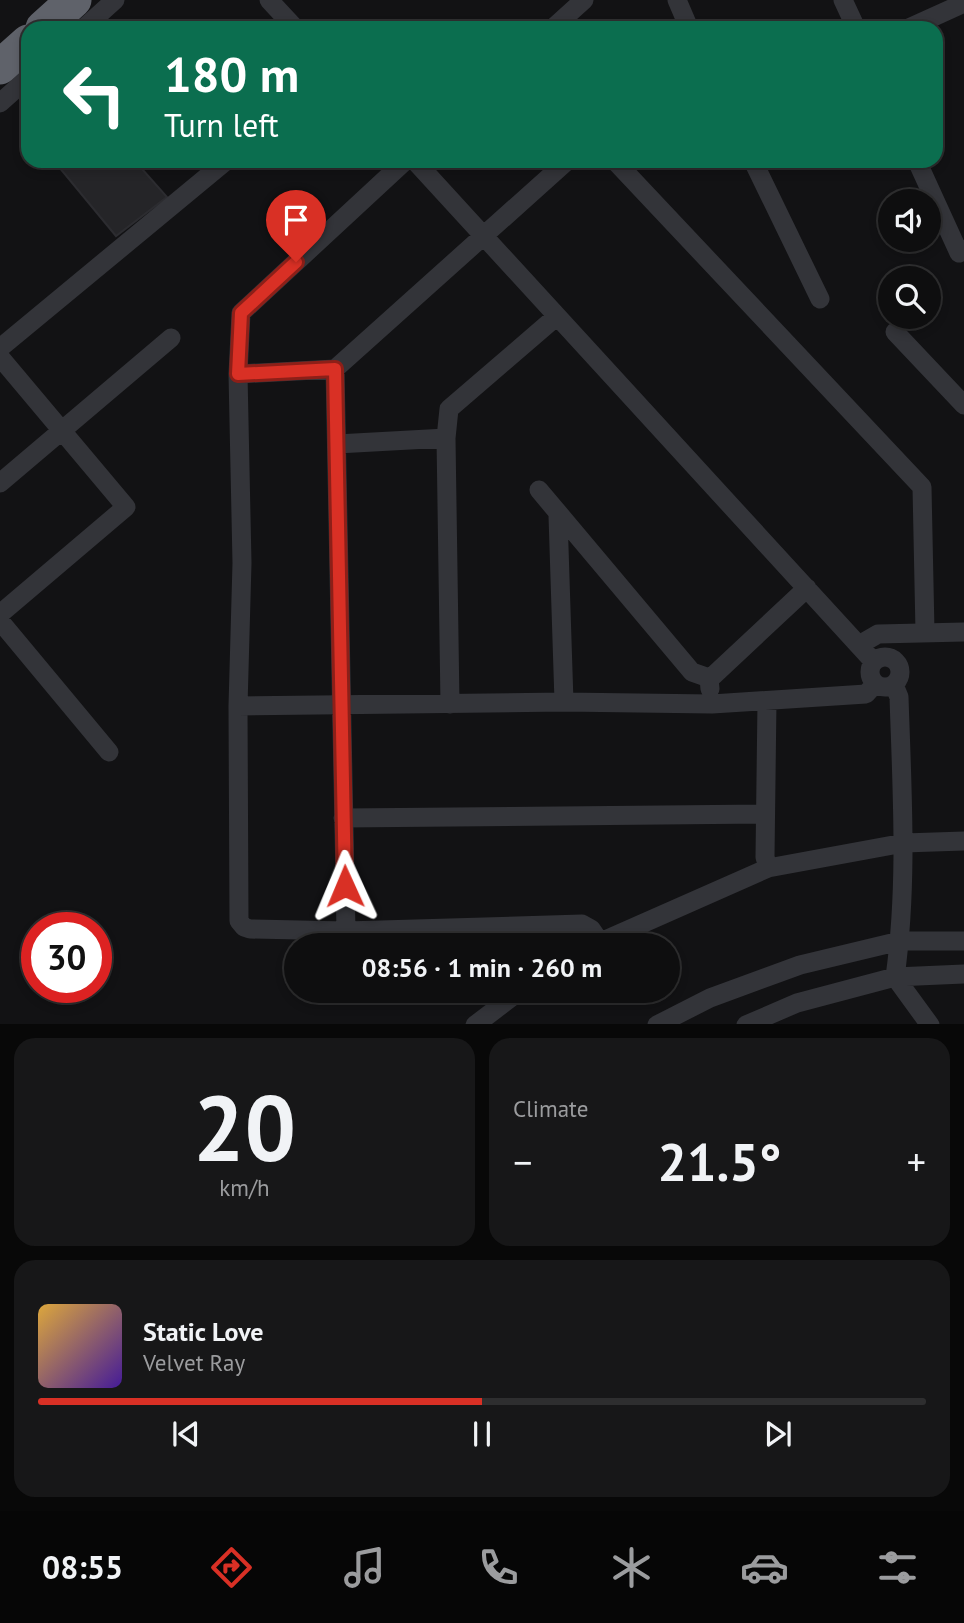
<!DOCTYPE html>
<html lang="en">
<head>
<meta charset="utf-8">
<style>
  :root { --surface:#0e0e0f; --page:#171718; --text:#f1f3f6; --muted:#9b9c9e; --line:#2e2e2f; --accent:#d93025 }
  body { margin:0; font-family:"PT Sans",sans-serif; background:var(--page); color:var(--text); height:100vh; display:flex; flex-direction:column; font-size:26px; white-space:nowrap }
  * { box-sizing:border-box; margin:0 }
  p { font-size:23px; color:var(--muted) }
  .icon { flex:none; width:38px; height:38px; fill:none; stroke:currentColor; stroke-width:2; stroke-linecap:round; stroke-linejoin:round }
  .map { position:relative; height:1024px; overflow:hidden }
  .side { display:flex; flex-direction:column; gap:14px; padding:14px; background:#080808; flex:1 }
  .side>* { flex:none }
  .hud { position:absolute; left:21px; top:21px; width:922px; height:147px; border-radius:21px; box-shadow:0 4px 10px #0003,0 0 0 2px var(--line); background:#0b6e4f; color:#fff; overflow:hidden }
  .fabs { position:absolute; left:878px; top:189px; display:grid; gap:14px }
  .fabs a { display:grid; place-items:center; width:63px; height:63px; border-radius:50%; background:var(--surface); box-shadow:0 4px 10px #0003,0 0 0 2px var(--line); font-size:35px }
  .speed { position:absolute; left:21px; top:912px; display:flex; gap:14px; font-size:35px; font-weight:700; text-align:center }
  .speed>* { display:grid; place-content:center; width:91px; height:91px; border-radius:50%; background:var(--surface); box-shadow:0 4px 10px #0003,0 0 0 2px var(--line); line-height:1 }
  .speed .limit { border:10px solid #d22; background:#fff; color:#111 }
  .pin { position:absolute; display:grid; place-items:center; width:60px; height:60px; color:#fff; margin:-72px -30px; border-radius:50% 50% 50% 0; rotate:-45deg; box-shadow:0 0 7px #0007 }
  .pin .icon { rotate:45deg }
  .me { position:absolute; width:77px; margin:-38px; rotate:359deg; stroke-linejoin:round; filter:drop-shadow(0 0 5px #0008) }
  .turn { display:flex; align-items:center; gap:24px; height:147px; padding:0 28px; font-size:32px }
  .turn .icon { width:91px; height:91px; stroke-width:2.5 }
  .turn b { display:block; font-size:49px; line-height:60px }
  .big { font-size:52px; font-weight:600; line-height:1.1 }
  .side .tile { flex:1; display:flex; flex-direction:column; justify-content:center; gap:10px; min-width:0; padding:0 24px; border-radius:21px; background:var(--page) }
  .side .dial { align-items:center; gap:0 }
  .dial b { font-size:91px; line-height:1 }
  .song { display:flex; align-items:center; gap:21px }
  .cover { width:84px; height:84px; border-radius:10px; background:linear-gradient(135deg,hsl(40 70% 55%),hsl(260 70% 35%)) }
  .played { height:7px; border-radius:4px; background:linear-gradient(90deg,var(--accent) 50%,var(--line) 50%) }
  .keys { display:flex; justify-content:space-around; direction:ltr }
  .heat { display:flex; justify-content:space-between; align-items:center; font-size:38px; direction:ltr }
  .side .tiles { flex:1; display:grid; gap:14px; grid-template-columns:1fr 1fr }
  .tile:last-child { grid-column:span 2 }
  .trip { position:absolute; left:284px; top:933px; width:396px; height:70px; border-radius:35px; background:var(--surface); box-shadow:0 4px 10px #0003,0 0 0 2px var(--line); font-weight:600; line-height:70px; text-align:center }
  .tab-bar { display:flex; height:112px; justify-content:space-around; align-items:center; background:#060606; color:var(--muted) }
  .tab-bar .icon { width:49px; height:49px }
  .tab-bar .selected { color:var(--accent) }
  .tab-bar b { font-size:32px; color:var(--text) }
  .map>svg:first-child { display:block }
  .building { fill:#252528; stroke:#2c2c30; stroke-width:2 }
  .lines { fill:none; stroke-linecap:round; stroke-linejoin:round }
  .street { stroke:#333439; stroke-width:19 }
  .highway { stroke:#5f626a; stroke-width:35 }
  .route-casing { stroke:#8d1f18; stroke-width:18 }
  .route { stroke:#d93025; stroke-width:12 }
</style>
</head>
<body>
<div class="map">
<svg width="964" height="1025" viewBox="0 0 964 1025">
  <rect width="100%" height="100%" fill="#121214"/>
  <path class="building" d="M54,161H135L167,197L116,236Z"/>
  <g class="lines">
    <path class="street" d="M269,0L295,28
      M677,0L689,28
      M843,0L856,28
      M84,28L115,0
      M553,28L584,0
      M909,28L964,3
      M0,103L28,78
      M405,161L241,313L238,374L242,563L238,706L239,921L244,927L250,929L346,931L582,924L591,929L600,942
      M415,161L874,662
      M615,161L922,487L925,632
      M753,161L820,299
      M917,161L959,253L964,250
      M895,332L964,405
      M0,348L226,161
      M0,357L126,507L0,614
      M335,369L346,931
      M238,374L335,369L567,161
      M446,438L449,409L557,316
      M337,444L446,438L450,704
      M0,483L171,338
      M539,490L692,672L709,678
      M558,516L564,702
      M0,621L109,752
      M859,645L878,634L964,632
      M870 672a15 15 0 1 1 30 0a15 15 0 1 1-30 0Z
      M894,685L899,697C902,790 908,884 895,977L930,1025
      M710,689L709,678L714,675L807,588
      M767,701L765,857L768,868
      M238,706L564,702L712,704L866,694L875,684
      M343,818L765,814
      M594,945L768,868L904,843L964,841
      M475,1025L521,990
      M657,1025L710,998L800,965L900,941H964
      M746,1025L797,1003L895,977L964,974"/>
    <path class="highway" d="M43,28L74,0
      M0,67L28,42"/>
  </g>
  <g class="lines">
    <defs>
      <path id="route" d="M296,262L241,313L238,374L335,369L345,886"/>
    </defs>
    <use href="#route" class="route-casing"/>
    <use href="#route" class="route"/>
  </g>
</svg>
<div class="fabs">
<a><svg class="icon" aria-label="sound" viewBox="0 0 24 24"><path d="M4 9h4l5-4v14l-5-4H4zM17 9q2 3 0 6"/></svg></a>
<a><svg class="icon" aria-label="search" viewBox="0 0 24 24"><circle cx="10" cy="10" r="6"/><path d="M15 15l6 6"/></svg></a>
</div>
<div class="speed"><div class="limit">30</div></div>
<div class="pin" style="left:296px;top:262px;background:#d93025"><svg class="icon" aria-label="arrive" viewBox="0 0 24 24"><path d="M6 21V4h12l-3 4 3 4H6"/></svg></div>
<svg class="me" style="left:345px;top:886px" viewBox="-20 -20 40 40"><path d="M0-17L14 15 0 8-14 15z" fill="#d93025" stroke="#fff" stroke-width="4"/></svg>
<div class="trip">08:56 · 1 min · 260 m</div>
<div class="hud">
<div class="turn"><svg class="icon" aria-label="left" viewBox="0 0 24 24"><path d="M17 20v-9H6M10 6l-5 5 5 5"/></svg><div><b>180 m</b>Turn left</div></div>
</div>
</div>
<section class="side">
<div class="tiles">
<div class="tile dial"><b>20</b><p>km/h</p></div>
<div class="tile"><p>Climate</p>
<div class="heat"><a>−</a><b class="big">21.5°</b><a>+</a></div>
</div>
<div class="tile">
<div class="song"><i class="cover"></i><div><b>Static Love</b><p>Velvet Ray</p></div></div>
<div class="played"></div>
<div class="keys"><svg class="icon" aria-label="previous" viewBox="0 0 24 24"><path d="M18 5L8 12l10 7zM5 5v14"/></svg><svg class="icon" aria-label="pause" viewBox="0 0 24 24"><path d="M8 5v14M16 5v14"/></svg><svg class="icon" aria-label="next" viewBox="0 0 24 24"><path d="M6 5l10 7-10 7zM19 5v14"/></svg></div>
</div>
</div>
</section>
<nav class="tab-bar">
<b>08:55</b>
<svg class="icon selected" aria-label="directions" viewBox="0 0 24 24"><path d="M12 3l9 9-9 9-9-9zM9 14v-3h6M13 9l2 2-2 2"/></svg>
<svg class="icon" aria-label="music" viewBox="0 0 24 24"><path d="M9 18V5l10-2v13"/><circle cx="6" cy="18" r="3"/><circle cx="16" cy="16" r="3"/></svg>
<svg class="icon" aria-label="phone" viewBox="0 0 24 24"><path d="M5 4h4l2 5-3 2q2 4 5 5l2-3 5 2v4C11 20 4 13 5 4z"/></svg>
<svg class="icon" aria-label="climate" viewBox="0 0 24 24"><path d="M12 3v18M4 7l16 10M4 17L20 7"/></svg>
<svg class="icon" aria-label="car" viewBox="0 0 24 24"><path d="M5 17H2v-5l4-1 3-4h7l3 4 3 1v5h-3M9 17h6M6 11h13"/><circle cx="7" cy="17" r="2"/><circle cx="17" cy="17" r="2"/></svg>
<svg class="icon" aria-label="filters" viewBox="0 0 24 24"><path d="M4 7h16M4 17h16"/><circle cx="9" cy="7" r="2"/><circle cx="15" cy="17" r="2"/></svg>
</nav>
</body>
</html>
